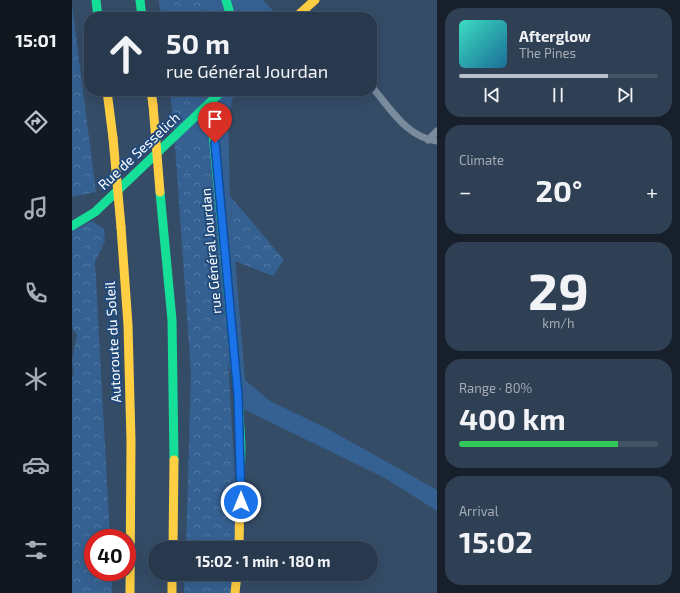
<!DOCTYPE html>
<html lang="en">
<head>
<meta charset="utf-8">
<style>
  :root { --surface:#28394d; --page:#304054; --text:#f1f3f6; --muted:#a5acb6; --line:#445365; --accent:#b8c0ca }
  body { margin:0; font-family:"Exo 2",sans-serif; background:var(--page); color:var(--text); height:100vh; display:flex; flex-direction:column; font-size:15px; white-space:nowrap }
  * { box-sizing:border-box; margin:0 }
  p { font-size:13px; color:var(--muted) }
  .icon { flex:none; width:22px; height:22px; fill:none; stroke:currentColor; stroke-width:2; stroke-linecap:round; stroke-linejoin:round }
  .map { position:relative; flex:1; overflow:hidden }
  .details { display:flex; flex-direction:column; gap:8px; padding:8px; background:#161f2a; width:243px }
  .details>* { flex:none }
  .banner { position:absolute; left:12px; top:12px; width:293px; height:84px; border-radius:16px; box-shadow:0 4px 16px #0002,0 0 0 1px var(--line); background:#28394d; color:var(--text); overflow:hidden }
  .speed { position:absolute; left:12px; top:529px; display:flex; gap:8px; font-size:20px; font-weight:700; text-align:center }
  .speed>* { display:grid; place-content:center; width:52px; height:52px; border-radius:50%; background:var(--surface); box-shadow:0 4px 16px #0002,0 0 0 1px var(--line); line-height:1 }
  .speed .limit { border:6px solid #d22; background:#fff; color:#111 }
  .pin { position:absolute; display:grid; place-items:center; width:34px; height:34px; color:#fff; margin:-41px -17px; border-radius:50% 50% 50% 0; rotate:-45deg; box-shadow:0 0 4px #0007 }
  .pin .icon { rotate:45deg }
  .me { position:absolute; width:44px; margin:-22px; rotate:0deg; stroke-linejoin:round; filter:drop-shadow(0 0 3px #0008) }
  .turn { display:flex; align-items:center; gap:14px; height:84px; padding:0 16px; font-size:18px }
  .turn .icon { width:52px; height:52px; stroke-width:2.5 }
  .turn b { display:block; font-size:28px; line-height:34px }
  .big { font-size:30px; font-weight:700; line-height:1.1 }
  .details .card { flex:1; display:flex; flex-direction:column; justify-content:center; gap:6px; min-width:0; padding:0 14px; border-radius:16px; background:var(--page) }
  .details .dial { align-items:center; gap:0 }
  .dial b { font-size:52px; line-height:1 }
  .song { display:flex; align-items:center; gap:12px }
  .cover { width:48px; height:48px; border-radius:6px; background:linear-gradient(135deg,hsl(170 70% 55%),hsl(200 70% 35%)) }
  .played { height:4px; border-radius:2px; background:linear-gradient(90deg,var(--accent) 75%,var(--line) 75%) }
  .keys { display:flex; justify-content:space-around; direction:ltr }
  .heat { display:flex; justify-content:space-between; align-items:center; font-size:22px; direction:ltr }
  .charge { height:6px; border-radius:3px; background:linear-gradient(90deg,#34c759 80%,var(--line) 0) }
  .trip { position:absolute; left:76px; top:541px; width:230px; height:40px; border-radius:20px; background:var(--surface); box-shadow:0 4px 16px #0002,0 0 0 1px var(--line); font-weight:700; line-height:40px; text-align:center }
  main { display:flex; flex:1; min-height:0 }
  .menu { display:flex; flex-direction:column; width:72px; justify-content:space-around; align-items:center; background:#10171f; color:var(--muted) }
  .menu .icon { width:28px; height:28px }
  .menu .current { color:var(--accent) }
  .menu b { font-size:18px; color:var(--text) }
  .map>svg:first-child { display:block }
  .green { fill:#356192 }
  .forest { fill:url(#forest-crowns) }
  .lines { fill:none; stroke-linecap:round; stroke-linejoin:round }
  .lane { stroke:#7a8b9e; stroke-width:7 }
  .fast { stroke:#16e098; stroke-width:9 }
  .slow { stroke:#ffcf43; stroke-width:9 }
  .slow-bridge { stroke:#ffcf43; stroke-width:9 }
  .route-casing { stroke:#114b97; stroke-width:10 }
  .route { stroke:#1a73e8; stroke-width:7 }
  .labels { text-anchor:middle; stroke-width:4; stroke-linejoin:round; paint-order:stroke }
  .street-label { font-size:14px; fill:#fff; stroke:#214a7b }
</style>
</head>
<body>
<main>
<nav class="menu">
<b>15:01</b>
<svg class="icon current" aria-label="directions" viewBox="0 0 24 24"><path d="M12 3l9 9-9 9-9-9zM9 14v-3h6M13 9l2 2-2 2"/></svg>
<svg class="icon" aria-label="music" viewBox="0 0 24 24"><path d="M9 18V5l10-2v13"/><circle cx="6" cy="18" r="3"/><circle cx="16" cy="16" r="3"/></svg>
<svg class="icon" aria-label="phone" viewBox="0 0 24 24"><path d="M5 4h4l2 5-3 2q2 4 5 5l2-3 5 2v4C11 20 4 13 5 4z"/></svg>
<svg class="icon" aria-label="climate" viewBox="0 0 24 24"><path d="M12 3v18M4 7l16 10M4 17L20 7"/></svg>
<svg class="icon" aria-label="car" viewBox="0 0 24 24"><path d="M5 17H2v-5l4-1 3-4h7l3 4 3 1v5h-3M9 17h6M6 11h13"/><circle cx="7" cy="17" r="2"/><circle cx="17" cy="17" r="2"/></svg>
<svg class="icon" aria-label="filters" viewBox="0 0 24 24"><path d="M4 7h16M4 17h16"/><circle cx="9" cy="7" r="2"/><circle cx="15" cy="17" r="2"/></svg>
</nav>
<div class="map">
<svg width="365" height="593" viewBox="0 0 365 593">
  <defs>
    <pattern id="forest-crowns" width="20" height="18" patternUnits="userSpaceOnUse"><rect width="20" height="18" fill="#356192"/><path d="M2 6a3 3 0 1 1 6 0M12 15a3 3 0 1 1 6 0" fill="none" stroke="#5379a2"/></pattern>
  </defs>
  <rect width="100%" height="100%" fill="#354c67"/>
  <path class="green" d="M130,0H191L207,17H132Z
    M133,91H166L160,100L156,118L158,196L173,380L198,401L256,429L365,490V511L313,478L167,407L103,146L101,121L133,94Z"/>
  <path class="forest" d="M87,0H130L132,17H89Z
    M0,5L24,192L0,197Z
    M98,91H133V94L101,121Z
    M131,141L144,156L167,548H114L119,373L103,146Z
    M158,196L212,260L201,276L163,261Z
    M20,221L32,229L33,241L23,262L38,538H21V572H40V593H0V376L2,375L0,361L5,335L0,328V231Z
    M113,574H165L163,593H112Z"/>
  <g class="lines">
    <path class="lane" d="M300,87C318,108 335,138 365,141
      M356,140L365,131"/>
    <path class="fast" d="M24,0L26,17
      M68,0L70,17
      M154,0L159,17
      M138,103L166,396L169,446L168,492
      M88,192L100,320L102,460
      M0,226L23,212L150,91"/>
    <path class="slow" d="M224,17L243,0
      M35,91L41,138
      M79,91L81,105
      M49,227L56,325L59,441L58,593
      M101,548L102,460
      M167,548L168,492
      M100,574V593
      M163,593L165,574"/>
    <path class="slow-bridge" d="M81,105L88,192
      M41,138L49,227"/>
  </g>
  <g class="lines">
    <defs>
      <path id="route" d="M143,143L166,396L169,502"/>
    </defs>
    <use href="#route" class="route-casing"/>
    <use href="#route" class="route"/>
  </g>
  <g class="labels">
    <g class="street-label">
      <text transform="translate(67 151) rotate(-43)" y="5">Rue de Sesselich</text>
      <text transform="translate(139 251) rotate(-95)" y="5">rue Général Jourdan</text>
      <text transform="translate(41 342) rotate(-93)" y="5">Autoroute du Soleil</text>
    </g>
  </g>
</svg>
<div class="speed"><div class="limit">40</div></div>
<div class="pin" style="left:143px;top:143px;background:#d93025"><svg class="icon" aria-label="arrive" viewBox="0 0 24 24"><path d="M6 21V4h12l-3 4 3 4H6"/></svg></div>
<svg class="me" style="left:169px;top:502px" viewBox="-20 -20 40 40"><circle r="17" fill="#1a73e8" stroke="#fff" stroke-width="3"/><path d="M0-11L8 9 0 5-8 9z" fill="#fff"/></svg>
<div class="trip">15:02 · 1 min · 180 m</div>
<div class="banner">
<div class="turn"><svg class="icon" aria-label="ahead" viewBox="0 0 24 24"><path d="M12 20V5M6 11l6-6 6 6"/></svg><div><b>50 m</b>rue Général Jourdan</div></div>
</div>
</div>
<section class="details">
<div class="card">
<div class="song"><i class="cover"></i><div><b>Afterglow</b><p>The Pines</p></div></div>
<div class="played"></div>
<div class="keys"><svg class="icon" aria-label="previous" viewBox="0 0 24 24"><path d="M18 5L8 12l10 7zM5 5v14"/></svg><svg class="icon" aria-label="pause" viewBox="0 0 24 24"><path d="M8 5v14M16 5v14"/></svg><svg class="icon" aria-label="next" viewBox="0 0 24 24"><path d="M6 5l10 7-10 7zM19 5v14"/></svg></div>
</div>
<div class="card"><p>Climate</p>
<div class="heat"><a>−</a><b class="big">20°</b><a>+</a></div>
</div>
<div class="card dial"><b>29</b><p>km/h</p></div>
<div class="card"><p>Range · 80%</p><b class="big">400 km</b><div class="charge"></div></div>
<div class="card"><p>Arrival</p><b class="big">15:02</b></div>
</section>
</main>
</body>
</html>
